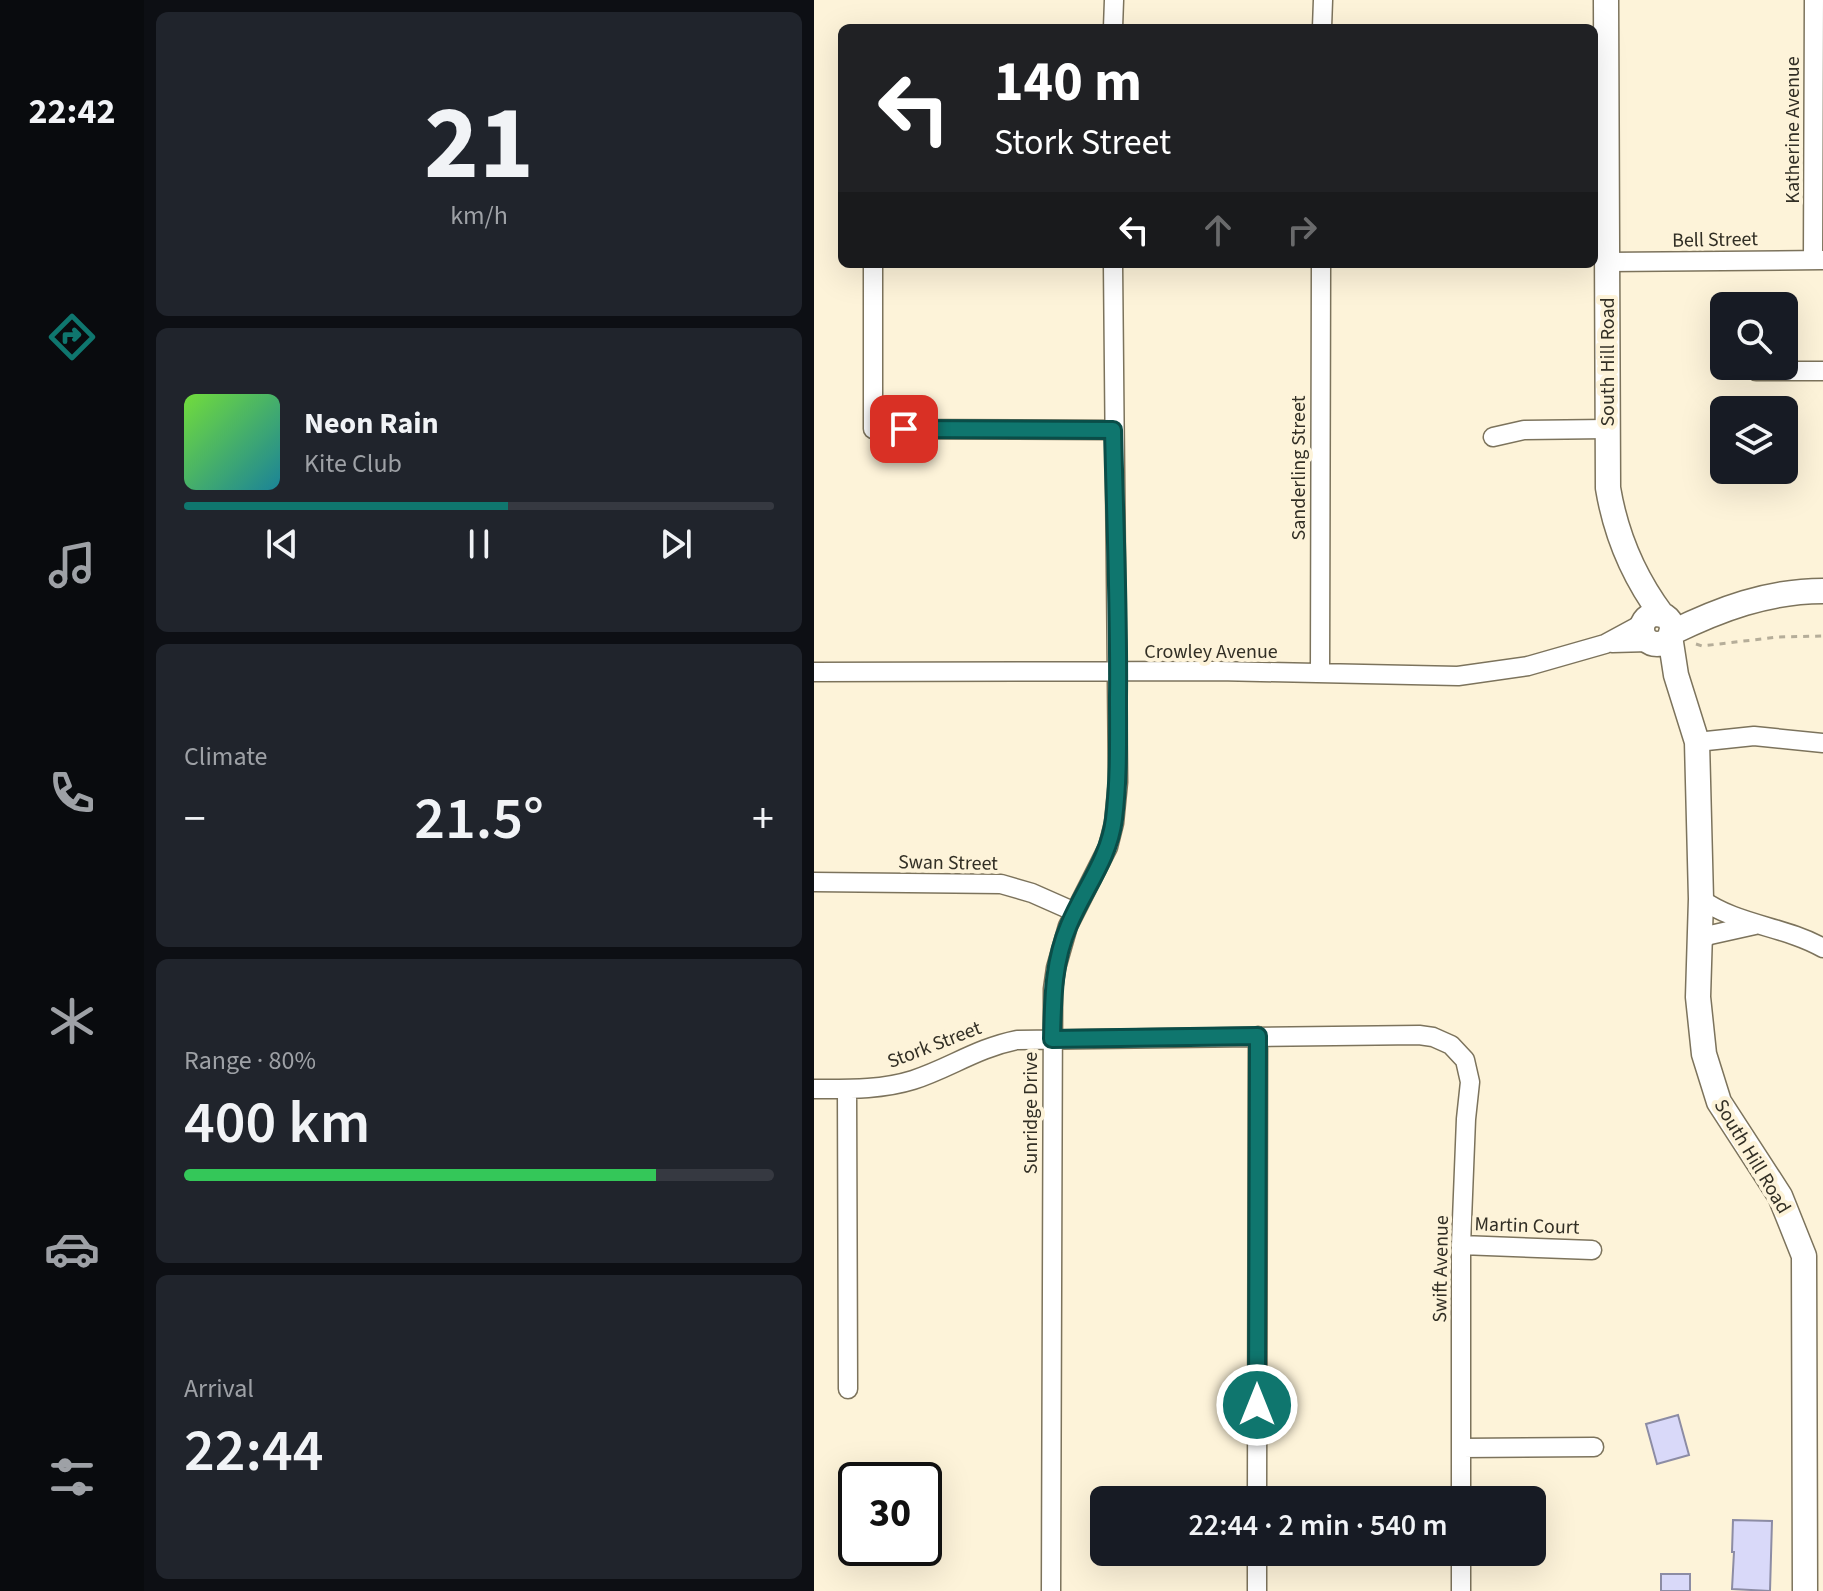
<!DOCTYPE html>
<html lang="en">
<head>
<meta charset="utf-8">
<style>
  :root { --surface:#171b24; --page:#20242c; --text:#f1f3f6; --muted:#9ea1a6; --line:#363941; --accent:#0f766e }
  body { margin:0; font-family:"Source Sans 3",sans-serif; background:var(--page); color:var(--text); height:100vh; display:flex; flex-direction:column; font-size:30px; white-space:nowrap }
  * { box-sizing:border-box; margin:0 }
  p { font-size:26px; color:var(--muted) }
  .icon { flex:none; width:44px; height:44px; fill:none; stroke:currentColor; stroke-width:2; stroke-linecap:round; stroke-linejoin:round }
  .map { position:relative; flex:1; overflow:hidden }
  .details { display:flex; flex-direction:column; gap:12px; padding:12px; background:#0d0f14; width:670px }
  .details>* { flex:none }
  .hud { position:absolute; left:24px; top:24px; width:760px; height:244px; border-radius:12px; box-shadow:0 8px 32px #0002; background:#202124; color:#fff; overflow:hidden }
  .controls { position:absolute; left:896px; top:292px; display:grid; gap:16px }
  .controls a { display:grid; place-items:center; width:88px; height:88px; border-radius:12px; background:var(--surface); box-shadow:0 8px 32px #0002; font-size:40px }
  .speed { position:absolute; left:24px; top:1462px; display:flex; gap:16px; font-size:40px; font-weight:700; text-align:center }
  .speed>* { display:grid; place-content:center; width:104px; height:104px; border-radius:50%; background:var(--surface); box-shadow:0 8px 32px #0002; line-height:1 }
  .speed .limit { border:4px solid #111; border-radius:12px; background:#fff; color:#111 }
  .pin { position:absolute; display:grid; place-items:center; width:68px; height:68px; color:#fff; margin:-34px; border-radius:16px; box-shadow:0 4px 12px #0006 }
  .me { position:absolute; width:88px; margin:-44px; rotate:0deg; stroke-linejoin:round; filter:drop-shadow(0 0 6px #0008) }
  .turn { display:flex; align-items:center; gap:28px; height:168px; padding:0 24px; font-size:36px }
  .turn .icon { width:104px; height:104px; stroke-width:2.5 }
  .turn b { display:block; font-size:56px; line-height:68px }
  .lanes { display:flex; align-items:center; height:76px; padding:0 24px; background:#0003; justify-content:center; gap:40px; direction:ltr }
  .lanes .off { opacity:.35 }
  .big { font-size:60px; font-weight:600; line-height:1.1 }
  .details .card { flex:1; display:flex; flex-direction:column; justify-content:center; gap:12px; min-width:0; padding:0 28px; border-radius:12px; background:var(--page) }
  .details .dial { align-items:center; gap:0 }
  .dial b { font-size:104px; line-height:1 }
  .song { display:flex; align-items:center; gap:24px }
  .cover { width:96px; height:96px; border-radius:12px; background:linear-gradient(135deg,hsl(100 70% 55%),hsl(190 70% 35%)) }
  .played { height:8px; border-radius:4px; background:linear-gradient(90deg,var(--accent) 55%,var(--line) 55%) }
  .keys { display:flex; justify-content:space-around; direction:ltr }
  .heat { display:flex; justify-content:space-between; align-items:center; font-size:44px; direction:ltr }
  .charge { height:12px; border-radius:6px; background:linear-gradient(90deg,#34c759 80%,var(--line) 0) }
  .trip { position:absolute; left:276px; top:1486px; width:456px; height:80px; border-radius:12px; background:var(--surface); box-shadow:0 8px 32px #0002; font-weight:600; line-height:80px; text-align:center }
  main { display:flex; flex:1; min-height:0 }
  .tab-bar { display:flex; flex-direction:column; width:144px; justify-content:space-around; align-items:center; background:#090b0e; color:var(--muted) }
  .tab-bar .icon { width:56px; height:56px }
  .tab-bar .active { color:var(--accent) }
  .tab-bar b { font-size:36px; color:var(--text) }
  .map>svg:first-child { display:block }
  .building { fill:#d9d9f9; stroke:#8c8ca4; stroke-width:2 }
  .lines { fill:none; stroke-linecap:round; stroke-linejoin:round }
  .street-casing { stroke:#7c735c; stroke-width:21 }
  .secondary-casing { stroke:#7c735c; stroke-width:27 }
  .path { stroke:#b5ad99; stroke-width:3; stroke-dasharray:6 6; stroke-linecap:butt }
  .street { stroke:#fff; stroke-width:18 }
  .secondary { stroke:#fff; stroke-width:24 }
  .route-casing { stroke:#0a4d48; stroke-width:20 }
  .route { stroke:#0f766e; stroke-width:14 }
  .labels { text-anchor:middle; stroke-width:8; stroke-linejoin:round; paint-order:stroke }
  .street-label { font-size:20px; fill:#322f25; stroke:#fdf3d9 }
</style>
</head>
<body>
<main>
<nav class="tab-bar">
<b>22:42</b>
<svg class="icon active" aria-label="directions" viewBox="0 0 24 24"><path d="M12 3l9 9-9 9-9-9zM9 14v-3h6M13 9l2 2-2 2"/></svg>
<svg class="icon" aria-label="music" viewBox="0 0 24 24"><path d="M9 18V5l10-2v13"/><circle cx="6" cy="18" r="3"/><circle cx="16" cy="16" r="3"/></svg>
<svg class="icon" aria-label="phone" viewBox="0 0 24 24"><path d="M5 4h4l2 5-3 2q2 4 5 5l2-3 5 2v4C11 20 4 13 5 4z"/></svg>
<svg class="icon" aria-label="climate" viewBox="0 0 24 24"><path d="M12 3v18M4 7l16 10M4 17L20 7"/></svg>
<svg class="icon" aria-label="car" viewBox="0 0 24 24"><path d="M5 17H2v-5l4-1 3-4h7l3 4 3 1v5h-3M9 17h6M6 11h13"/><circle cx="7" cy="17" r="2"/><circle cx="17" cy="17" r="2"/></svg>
<svg class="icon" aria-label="filters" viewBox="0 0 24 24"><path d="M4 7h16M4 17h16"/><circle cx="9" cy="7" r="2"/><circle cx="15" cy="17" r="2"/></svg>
</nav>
<section class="details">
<div class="card dial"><b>21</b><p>km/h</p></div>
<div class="card">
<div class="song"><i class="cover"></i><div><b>Neon Rain</b><p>Kite Club</p></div></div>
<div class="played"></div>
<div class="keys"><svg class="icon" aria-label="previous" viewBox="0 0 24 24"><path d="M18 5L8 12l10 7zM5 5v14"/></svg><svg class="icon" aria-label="pause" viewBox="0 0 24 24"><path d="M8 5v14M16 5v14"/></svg><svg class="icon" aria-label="next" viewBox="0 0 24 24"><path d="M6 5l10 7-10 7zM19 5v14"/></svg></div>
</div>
<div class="card"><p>Climate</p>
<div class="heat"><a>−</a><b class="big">21.5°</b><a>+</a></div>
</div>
<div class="card"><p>Range · 80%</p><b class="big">400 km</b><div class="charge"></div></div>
<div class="card"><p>Arrival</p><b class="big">22:44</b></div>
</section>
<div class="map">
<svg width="1009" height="1591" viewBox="0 0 1009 1591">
  <rect width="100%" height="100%" fill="#fdf3d9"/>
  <path class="building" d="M864,1415L875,1455L843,1464L832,1424Z
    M919,1520L958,1521L956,1591L918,1589L920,1552H918Z
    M847,1574H876V1591H847Z"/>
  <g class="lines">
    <defs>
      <path id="street" d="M299,28L300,0
        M508,28L509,0
        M999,260L1000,0
        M793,262L1009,260
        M59,264V429L299,430
        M942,371H1009
        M679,437L710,430L793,429
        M798,643L835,642
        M0,672L403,671L644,676L714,666L791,644L828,624
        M506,673L507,264
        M883,742L940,736L1009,743
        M0,882L187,884L218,893L261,912
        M887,899C923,925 970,926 1009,948
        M886,940L896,935L941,925
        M0,1089C33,1089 67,1090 99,1080C136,1068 163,1048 203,1040L605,1035L619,1037L637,1045L651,1060L656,1082L652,1119L647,1245V1500
        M33,1089L34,1389
        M647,1245L778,1250
        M647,1448L780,1447
        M443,1500L444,1036
        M237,1591L239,989L242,968L254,926L294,847L300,823L304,782L299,264
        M443,1591V1552
        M647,1591V1552"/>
      <path id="secondary" d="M792,0L794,488C802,536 819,576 848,615
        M828 629a15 15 0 1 1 30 0a15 15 0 1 1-30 0Z
        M857,633C906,609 954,591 1009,591
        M856,636L862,675L883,742L887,899L884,997L890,1054L905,1102L966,1196L990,1256L991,1591"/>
    </defs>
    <use href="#street" class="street-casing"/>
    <use href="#secondary" class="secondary-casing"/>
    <path class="path" d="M882,644L888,646L964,637L1009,636"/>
    <use href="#street" class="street"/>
    <use href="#secondary" class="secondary"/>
  </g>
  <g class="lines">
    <defs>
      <path id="route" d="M90,429L299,430C301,519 305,608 304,698C304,738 305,779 300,819C295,859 270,889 255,925C239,962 239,999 238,1039L444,1036L443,1405"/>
    </defs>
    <use href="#route" class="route-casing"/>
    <use href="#route" class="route"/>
  </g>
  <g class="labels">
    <g class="street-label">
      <text transform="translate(978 130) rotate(-90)" y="7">Katherine Avenue</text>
      <text transform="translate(901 239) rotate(-1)" y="7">Bell Street</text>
      <text transform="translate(793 362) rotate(-90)" y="7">South Hill Road</text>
      <text transform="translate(484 468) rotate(-90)" y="7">Sanderling Street</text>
      <text x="397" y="658">Crowley Avenue</text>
      <text transform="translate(134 862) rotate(1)" y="7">Swan Street</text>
      <text transform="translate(120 1044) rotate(-21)" y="7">Stork Street</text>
      <text transform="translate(216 1113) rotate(-90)" y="7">Sunridge Drive</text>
      <text transform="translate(939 1156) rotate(59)" y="7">South Hill Road</text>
      <text transform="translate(713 1225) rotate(2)" y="7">Martin Court</text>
      <text transform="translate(626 1269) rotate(-89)" y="7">Swift Avenue</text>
    </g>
  </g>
</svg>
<div class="controls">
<a><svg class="icon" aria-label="search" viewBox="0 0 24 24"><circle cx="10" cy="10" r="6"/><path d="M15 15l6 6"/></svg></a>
<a><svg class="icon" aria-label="layers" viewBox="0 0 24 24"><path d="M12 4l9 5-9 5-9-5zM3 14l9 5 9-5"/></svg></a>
</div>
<div class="speed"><div class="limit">30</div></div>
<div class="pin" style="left:90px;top:429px;background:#d93025"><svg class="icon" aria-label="arrive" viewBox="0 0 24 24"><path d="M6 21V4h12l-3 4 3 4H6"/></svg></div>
<svg class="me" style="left:443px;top:1405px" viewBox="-20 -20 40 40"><circle r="17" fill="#0f766e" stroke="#fff" stroke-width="3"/><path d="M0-11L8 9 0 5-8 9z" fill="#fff"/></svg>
<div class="trip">22:44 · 2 min · 540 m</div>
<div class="hud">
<div class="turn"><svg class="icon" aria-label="left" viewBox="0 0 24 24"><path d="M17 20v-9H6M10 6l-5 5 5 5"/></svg><div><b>140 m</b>Stork Street</div></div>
<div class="lanes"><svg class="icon" aria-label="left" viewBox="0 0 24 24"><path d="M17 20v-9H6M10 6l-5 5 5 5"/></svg><svg class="icon off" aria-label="ahead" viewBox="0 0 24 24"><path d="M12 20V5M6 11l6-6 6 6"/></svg><svg class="icon off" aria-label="right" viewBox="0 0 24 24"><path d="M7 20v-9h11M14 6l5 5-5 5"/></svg></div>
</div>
</div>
</main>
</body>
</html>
